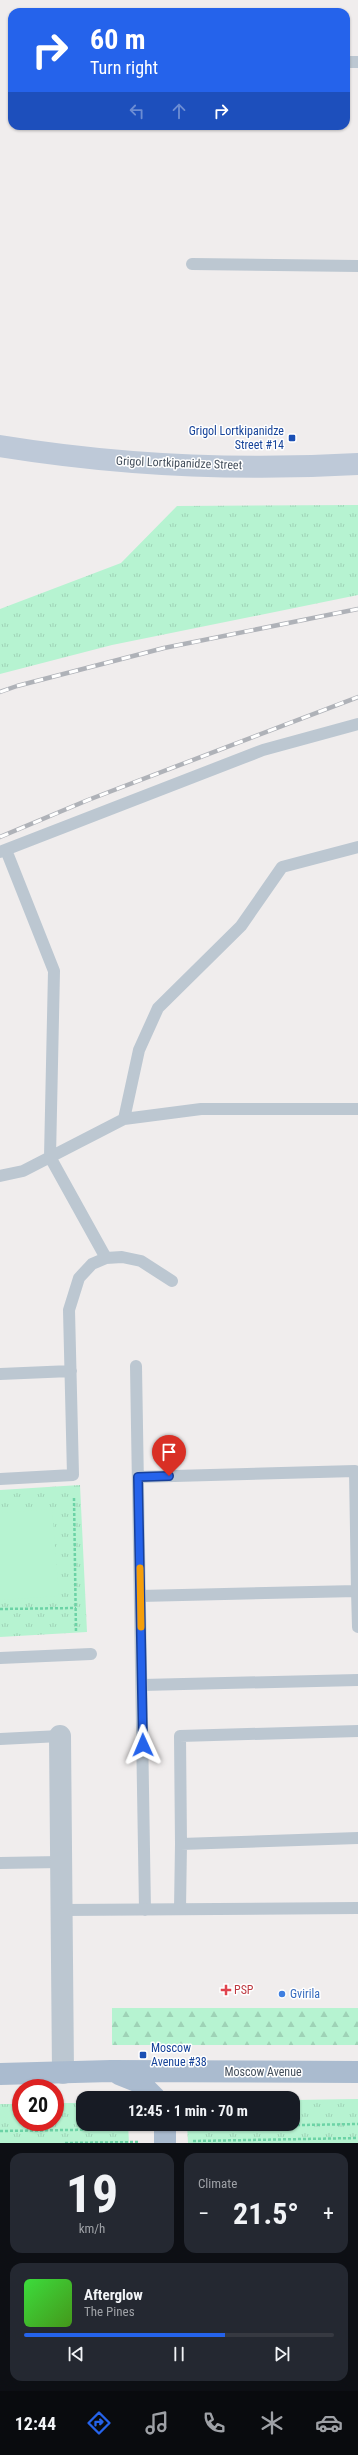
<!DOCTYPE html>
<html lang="en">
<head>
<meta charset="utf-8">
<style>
  :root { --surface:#171b24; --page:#242831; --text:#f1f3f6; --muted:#9ea1a6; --line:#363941; --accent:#2563eb }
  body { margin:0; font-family:"Roboto Condensed",sans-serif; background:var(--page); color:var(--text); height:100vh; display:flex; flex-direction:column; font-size:15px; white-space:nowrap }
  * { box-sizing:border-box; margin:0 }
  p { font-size:13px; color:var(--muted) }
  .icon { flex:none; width:22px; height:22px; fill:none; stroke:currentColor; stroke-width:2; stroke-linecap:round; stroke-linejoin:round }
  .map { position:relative; height:2143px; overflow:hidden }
  .sheet { display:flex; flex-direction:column; gap:10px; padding:10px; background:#0d0f14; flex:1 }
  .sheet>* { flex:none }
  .guide { position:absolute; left:8px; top:8px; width:342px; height:122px; border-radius:12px; box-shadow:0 1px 3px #0004; background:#2563eb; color:#fff; overflow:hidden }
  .speed { position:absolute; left:12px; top:2079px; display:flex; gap:8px; font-size:20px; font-weight:700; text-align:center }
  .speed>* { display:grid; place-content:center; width:52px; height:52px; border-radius:50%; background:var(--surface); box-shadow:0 1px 3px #0004; line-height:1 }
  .speed .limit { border:6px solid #d22; background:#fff; color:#111 }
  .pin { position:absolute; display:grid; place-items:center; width:34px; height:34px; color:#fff; margin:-41px -17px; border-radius:50% 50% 50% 0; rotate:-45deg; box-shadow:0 0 4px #0007 }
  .pin .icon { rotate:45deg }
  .me { position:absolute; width:44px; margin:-22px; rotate:359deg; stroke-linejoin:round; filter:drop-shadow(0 0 3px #0008) }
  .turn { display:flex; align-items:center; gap:14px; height:84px; padding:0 16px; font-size:18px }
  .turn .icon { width:52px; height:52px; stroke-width:2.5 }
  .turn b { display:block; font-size:28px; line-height:34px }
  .lanes { display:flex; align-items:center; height:38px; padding:0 16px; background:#0003; justify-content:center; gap:20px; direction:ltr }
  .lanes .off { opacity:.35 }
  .big { font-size:30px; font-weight:700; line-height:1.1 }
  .sheet .widget { flex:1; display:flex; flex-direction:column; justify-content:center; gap:6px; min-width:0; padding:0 14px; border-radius:12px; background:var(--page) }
  .sheet .dial { align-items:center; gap:0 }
  .dial b { font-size:52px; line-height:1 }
  .song { display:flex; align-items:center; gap:12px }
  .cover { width:48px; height:48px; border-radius:6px; background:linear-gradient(135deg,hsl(120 70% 55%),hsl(100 70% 35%)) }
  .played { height:4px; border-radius:2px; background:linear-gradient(90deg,var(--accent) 65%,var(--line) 65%) }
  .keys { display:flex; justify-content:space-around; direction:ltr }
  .heat { display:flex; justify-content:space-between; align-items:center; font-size:22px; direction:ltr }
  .sheet .tiles { flex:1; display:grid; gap:10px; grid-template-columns:1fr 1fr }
  .widget:last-child { grid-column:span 2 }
  .trip { position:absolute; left:76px; top:2091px; width:224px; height:40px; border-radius:12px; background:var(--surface); box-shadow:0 1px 3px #0004; font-weight:700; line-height:40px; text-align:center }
  .tab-bar { display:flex; height:64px; justify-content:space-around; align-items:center; background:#090b0e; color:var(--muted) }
  .tab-bar .icon { width:28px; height:28px }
  .tab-bar .selected { color:var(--accent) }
  .tab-bar b { font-size:18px; color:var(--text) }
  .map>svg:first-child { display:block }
  .grass { fill:url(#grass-tufts) }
  .forest { fill:url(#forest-firs) }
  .pitch { fill:#b6f3d1 }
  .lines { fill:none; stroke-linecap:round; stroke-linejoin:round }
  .path { stroke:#6cd3a6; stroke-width:2.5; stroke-dasharray:3 2; stroke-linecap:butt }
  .lane { stroke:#bcc7d1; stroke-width:12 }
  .street { stroke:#bcc7d1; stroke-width:22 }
  .secondary { stroke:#bec9d8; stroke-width:22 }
  .primary { stroke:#aabbcf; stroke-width:22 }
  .rail-casing { stroke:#afb2b8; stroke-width:4.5 }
  .rail { stroke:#fff; stroke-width:3; stroke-dasharray:9; stroke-linecap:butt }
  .route-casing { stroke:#184099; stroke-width:10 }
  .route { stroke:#2563eb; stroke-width:7 }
  .slow { stroke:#f59e0b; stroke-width:7 }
  .transit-dot { fill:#1a4fb4; stroke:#fff; stroke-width:1.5 }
  .health-dot { fill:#e0444e; stroke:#fff; stroke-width:1.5 }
  .shop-dot { fill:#3f7fe0; stroke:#fff; stroke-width:1.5 }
  .labels { text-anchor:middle; stroke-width:3; stroke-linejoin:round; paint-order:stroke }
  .transit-label { font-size:12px; fill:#164399; stroke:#fff; text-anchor:end }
  .street-label { font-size:12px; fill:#444f5c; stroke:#fff }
  .health-label { font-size:12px; fill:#be3a42; stroke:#fff; text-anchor:start }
  .shop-label { font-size:12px; fill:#366cbe; stroke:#fff; text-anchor:start }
</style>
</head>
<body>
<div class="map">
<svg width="358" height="2143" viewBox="0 0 358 2143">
  <defs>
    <pattern id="grass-tufts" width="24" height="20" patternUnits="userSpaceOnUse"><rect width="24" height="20" fill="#b6f3d1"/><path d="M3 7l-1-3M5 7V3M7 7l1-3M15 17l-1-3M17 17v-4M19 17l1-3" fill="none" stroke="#9ed2b6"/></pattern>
    <pattern id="forest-firs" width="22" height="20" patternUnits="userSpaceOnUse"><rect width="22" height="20" fill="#b6f3d1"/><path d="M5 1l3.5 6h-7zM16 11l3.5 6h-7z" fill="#9ed2b6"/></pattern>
  </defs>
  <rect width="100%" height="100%" fill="#f0eded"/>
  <path class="grass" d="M358,505V595L112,645L0,674V609L121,563L177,506Z
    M80,1485L87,1632L0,1637V1490Z
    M358,2099V2143H188L187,2124H293V2100Z
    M55,2103H83V2124H128L129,2143H0V2104H21V2122H55Z"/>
  <path class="forest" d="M112,2008H358V2045H112Z"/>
  <path class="pitch" d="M52,1509L59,1596L0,1600V1513Z"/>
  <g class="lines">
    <path class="path" d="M74,1498L76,1633
      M0,1609L76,1608
      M192,2127L358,2124
      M0,2131L137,2129
      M193,2141L358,2138
      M65,2143L138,2142"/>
    <path class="lane" d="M346,62H358
      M192,264L358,266
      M6,850L54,971L50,1157L106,1258
      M0,852L263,750L358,724
      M124,1119L139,1050L158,1008L241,926L282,867L358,847
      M0,1176L23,1171L124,1119L201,1109H358
      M136,1366L145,1910
      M0,1374L71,1371
      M138,1477L355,1471L357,1591
      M0,1479L73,1475L69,1310L79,1278L92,1264L106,1258L122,1257L141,1261L172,1281
      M140,1596L357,1591L358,1627
      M0,1658L91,1654
      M142,1685L358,1680
      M0,1739L60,1736
      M181,1844L180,1736L358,1731
      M0,1863L61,1862
      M180,1909L181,1844L358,1838
      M62,1910L358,1908"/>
    <path class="street" d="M60,1736L63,2073"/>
    <path class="secondary" d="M0,446C118,465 238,471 358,464"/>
    <path class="primary" d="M0,2074L111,2071L358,2072
      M119,2074L139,2082L155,2098
      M165,2143V2124"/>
    <defs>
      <path id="rail" d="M0,692L17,686L164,648L358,609
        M0,837L88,800L358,697"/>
    </defs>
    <use href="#rail" class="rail-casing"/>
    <use href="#rail" class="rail"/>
  </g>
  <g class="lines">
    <defs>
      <path id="route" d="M143,1745L138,1477L169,1476"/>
    </defs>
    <use href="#route" class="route-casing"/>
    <use href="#route" class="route"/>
    <path class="slow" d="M140,1568L141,1627"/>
  </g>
  <g class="transit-dot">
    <rect x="288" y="434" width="8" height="8" rx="2"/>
    <rect x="139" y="2051" width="8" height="8" rx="2"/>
  </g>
  <path class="health-dot" d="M224 1984h4v4h4v4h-4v4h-4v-4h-4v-4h4z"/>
  <circle class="shop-dot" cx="282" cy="1994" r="4"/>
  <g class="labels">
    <g class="transit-label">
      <text x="284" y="435">Grigol Lortkipanidze<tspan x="284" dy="14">Street #14</tspan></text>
      <text x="151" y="2052" text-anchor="start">Moscow<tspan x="151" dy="14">Avenue #38</tspan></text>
    </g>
    <g class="street-label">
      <text transform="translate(179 463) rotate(2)" y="4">Grigol Lortkipanidze Street</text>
      <text x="263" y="2076">Moscow Avenue</text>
    </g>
    <g class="health-label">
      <text x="234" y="1994">PSP</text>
    </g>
    <g class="shop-label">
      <text x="290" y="1998">Gvirila</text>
    </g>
  </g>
</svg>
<div class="speed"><div class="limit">20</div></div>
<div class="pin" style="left:169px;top:1476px;background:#d93025"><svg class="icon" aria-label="arrive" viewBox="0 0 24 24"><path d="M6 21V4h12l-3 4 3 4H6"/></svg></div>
<svg class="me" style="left:143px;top:1745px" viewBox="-20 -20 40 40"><path d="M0-17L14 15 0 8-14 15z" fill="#2563eb" stroke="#fff" stroke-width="4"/></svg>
<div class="trip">12:45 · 1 min · 70 m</div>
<div class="guide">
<div class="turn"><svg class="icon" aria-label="right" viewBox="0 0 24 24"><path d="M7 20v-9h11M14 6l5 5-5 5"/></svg><div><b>60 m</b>Turn right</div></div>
<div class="lanes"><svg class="icon off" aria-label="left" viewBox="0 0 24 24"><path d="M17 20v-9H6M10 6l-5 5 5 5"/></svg><svg class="icon off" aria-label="ahead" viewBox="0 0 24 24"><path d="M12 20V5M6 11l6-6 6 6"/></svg><svg class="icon" aria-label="right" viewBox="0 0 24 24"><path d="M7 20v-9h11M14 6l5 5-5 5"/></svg></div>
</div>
</div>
<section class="sheet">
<div class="tiles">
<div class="widget dial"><b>19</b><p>km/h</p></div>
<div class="widget"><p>Climate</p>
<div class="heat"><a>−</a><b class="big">21.5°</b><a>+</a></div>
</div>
<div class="widget">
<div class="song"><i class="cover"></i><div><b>Afterglow</b><p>The Pines</p></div></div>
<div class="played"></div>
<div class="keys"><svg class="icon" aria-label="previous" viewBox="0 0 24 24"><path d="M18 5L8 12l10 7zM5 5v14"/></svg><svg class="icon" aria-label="pause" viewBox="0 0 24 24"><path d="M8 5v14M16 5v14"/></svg><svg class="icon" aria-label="next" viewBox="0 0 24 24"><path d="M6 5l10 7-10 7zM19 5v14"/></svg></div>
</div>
</div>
</section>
<nav class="tab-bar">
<b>12:44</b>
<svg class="icon selected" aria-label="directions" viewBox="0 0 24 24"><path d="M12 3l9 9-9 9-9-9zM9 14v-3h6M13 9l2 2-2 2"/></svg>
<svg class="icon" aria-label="music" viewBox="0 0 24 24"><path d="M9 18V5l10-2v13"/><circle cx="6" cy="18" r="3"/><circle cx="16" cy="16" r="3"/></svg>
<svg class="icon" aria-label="phone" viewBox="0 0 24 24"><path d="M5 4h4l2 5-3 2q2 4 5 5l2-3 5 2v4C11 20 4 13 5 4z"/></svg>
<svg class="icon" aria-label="climate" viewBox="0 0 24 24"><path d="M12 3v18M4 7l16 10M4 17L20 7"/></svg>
<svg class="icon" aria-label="car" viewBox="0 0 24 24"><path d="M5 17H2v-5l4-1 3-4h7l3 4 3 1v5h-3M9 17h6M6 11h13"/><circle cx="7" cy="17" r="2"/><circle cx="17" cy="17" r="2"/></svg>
</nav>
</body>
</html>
